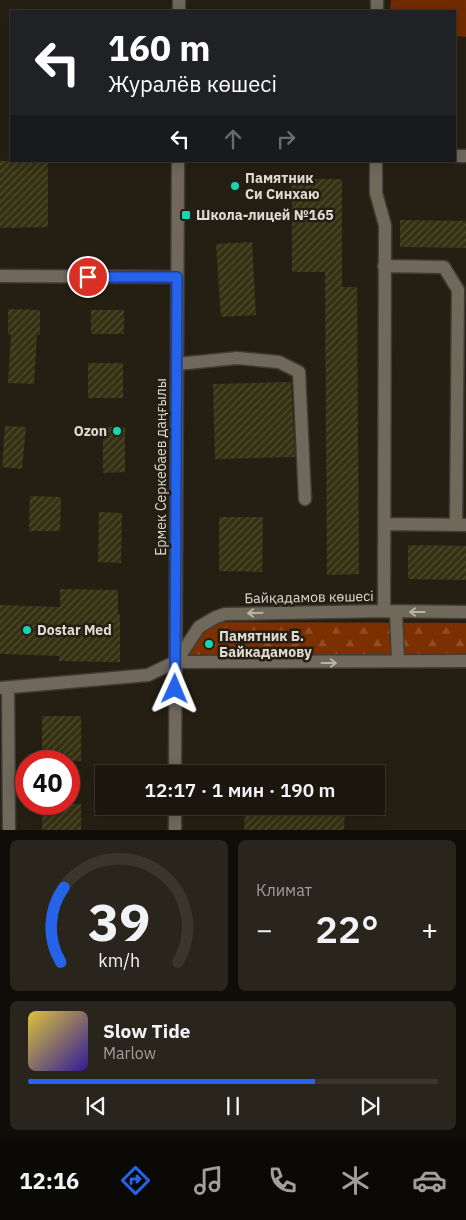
<!DOCTYPE html>
<html lang="ru">
<head>
<meta charset="utf-8">
<style>
  :root { --surface:#1c170e; --page:#29241c; --text:#f1f3f6; --muted:#a09f9e; --line:#3a362e; --accent:#2563eb }
  body { margin:0; font-family:"IBM Plex Sans",sans-serif; background:var(--page); color:var(--text); height:100vh; display:flex; flex-direction:column; font-size:19px; white-space:nowrap }
  * { box-sizing:border-box; margin:0 }
  p { font-size:16px; color:var(--muted) }
  .icon { flex:none; width:28px; height:28px; fill:none; stroke:currentColor; stroke-width:2; stroke-linecap:round; stroke-linejoin:round }
  .map { position:relative; height:830px; overflow:hidden }
  .panel { display:flex; flex-direction:column; gap:10px; padding:10px; background:#0f0d08; flex:1 }
  .panel>* { flex:none }
  .top-card { position:absolute; left:10px; top:10px; width:446px; height:152px; border-radius:0px; box-shadow:0 2px 12px #0003,0 0 0 1px var(--line); background:#202124; color:#fff; overflow:hidden }
  .speed { position:absolute; left:15px; top:750px; display:flex; gap:10px; font-size:25px; font-weight:700; text-align:center }
  .speed>* { display:grid; place-content:center; width:65px; height:65px; border-radius:50%; background:var(--surface); box-shadow:0 2px 12px #0003,0 0 0 1px var(--line); line-height:1 }
  .speed .limit { border:8px solid #d22; background:#fff; color:#111 }
  .pin { position:absolute; display:grid; place-items:center; width:42px; height:42px; color:#fff; margin:-21px; border:2px solid #fff; border-radius:50%; box-shadow:0 1px 5px #0007 }
  .me { position:absolute; width:55px; margin:-28px; rotate:1deg; stroke-linejoin:round; filter:drop-shadow(0 0 4px #0008) }
  .turn { display:flex; align-items:center; gap:18px; height:105px; padding:0 15px; font-size:22px }
  .turn .icon { width:65px; height:65px; stroke-width:2.5 }
  .turn b { display:block; font-size:35px; line-height:42px }
  .lanes { display:flex; align-items:center; height:48px; padding:0 15px; background:#0003; justify-content:center; gap:25px; direction:ltr }
  .lanes .off { opacity:.35 }
  .big { font-size:38px; font-weight:600; line-height:1.1 }
  .panel .widget { flex:1; display:flex; flex-direction:column; justify-content:center; gap:8px; min-width:0; padding:0 18px; border-radius:8px; background:var(--page) }
  .panel .dial { align-items:center; gap:0 }
  .dial svg { height:130px; overflow:visible; fill:none; stroke:var(--line); stroke-width:7; stroke-linecap:round; text-anchor:middle }
  .dial text { fill:var(--text); stroke:none }
  .song { display:flex; align-items:center; gap:15px }
  .cover { width:60px; height:60px; border-radius:8px; background:linear-gradient(135deg,hsl(50 70% 55%),hsl(250 70% 35%)) }
  .played { height:5px; border-radius:2px; background:linear-gradient(90deg,var(--accent) 70%,var(--line) 70%) }
  .keys { display:flex; justify-content:space-around; direction:ltr }
  .heat { display:flex; justify-content:space-between; align-items:center; font-size:28px; direction:ltr }
  .panel .tiles { flex:1; display:grid; gap:10px; grid-template-columns:1fr 1fr }
  .widget:last-child { grid-column:span 2 }
  .trip { position:absolute; left:95px; top:765px; width:290px; height:50px; border-radius:0px; background:var(--surface); box-shadow:0 2px 12px #0003,0 0 0 1px var(--line); font-weight:600; line-height:50px; text-align:center }
  .tabs { display:flex; height:80px; justify-content:space-around; align-items:center; background:#0b0906; color:var(--muted) }
  .tabs .icon { width:35px; height:35px }
  .tabs .selected { color:var(--accent) }
  .tabs b { font-size:22px; color:var(--text) }
  .map>svg:first-child { display:block }
  .forest { fill:url(#forest-firs) }
  .pitch { fill:#712b00 }
  .building { fill:url(#building-hatch) }
  .lines { fill:none; stroke-linecap:round; stroke-linejoin:round }
  .minor-casing { stroke:#403b33; stroke-width:15 }
  .minor { stroke:#70685b; stroke-width:12 }
  .oneway { stroke:#b8b3a9 }
  .route-casing { stroke:#184099; stroke-width:12 }
  .route { stroke:#2563eb; stroke-width:9 }
  .poi-dot { fill:#18d5b2; stroke:#251f13; stroke-width:2 }
  .labels { text-anchor:middle; stroke-width:5; stroke-linejoin:round; paint-order:stroke }
  .poi-label { font-size:14px; font-weight:bold; fill:#dfdbd3; stroke:#251f13; text-anchor:start }
  .street-label { font-size:14px; fill:#dfdbd3; stroke:#251f13 }
</style>
</head>
<body>
<div class="map">
<svg width="466" height="830" viewBox="0 0 466 830">
  <defs>
    <pattern id="forest-firs" width="22" height="20" patternUnits="userSpaceOnUse" patternTransform="scale(1.25)"><rect width="22" height="20" fill="#7c2f00"/><path d="M5 1l3.5 6h-7zM16 11l3.5 6h-7z" fill="#8e4d24"/></pattern>
    <pattern id="building-hatch" width="6" height="6" patternUnits="userSpaceOnUse" patternTransform="scale(1.25)"><rect width="6" height="6" fill="#353112"/><path d="M-1 1l2-2M0 6l6-6M5 7l2-2" fill="none" stroke="#524e34"/></pattern>
  </defs>
  <rect width="100%" height="100%" fill="#251f13"/>
  <path class="forest" d="M213,622L466,623V657H184Z"/>
  <path class="pitch" d="M391,0H466V37L455,36V11H390Z"/>
  <path class="building" d="M0,161H48V227L0,228Z
    M292,179H342V287H357L359,574L327,575L325,272H292Z
    M400,220L466,221V248L400,247Z
    M252,242L256,315L221,317L216,244Z
    M8,309L40,310V335H37L34,384L8,383L11,335L8,334Z
    M91,310H124V334H91Z
    M88,363H123V398H88Z
    M291,382L295,457L215,459L213,384Z
    M5,426L26,427L22,469L2,467Z
    M103,427H125V472L103,473Z
    M30,496L61,497L60,531H29Z
    M99,512L122,513L121,563L98,562Z
    M219,517H263L262,572L219,571Z
    M408,545L466,546V580L408,579Z
    M60,589L118,590V615H120V662L59,661V656L0,654V605L60,607Z
    M42,716H81V761H42Z
    M42,804H81V830H42Z
    M245,806H345L344,830H244Z"/>
  <g class="lines">
    <defs>
      <path id="minor" d="M179,11V0
        M377,11V0
        M455,156H466
        M376,161V193L385,225L384,611
        M384,266L444,267L458,290L456,524
        M0,276L177,277
        M177,364L237,358L279,362L299,372L305,499
        M384,524L466,525
        M396,612L398,661
        M176,662L199,627L216,617L225,614L384,611L466,612
        M0,688L148,675L175,662L466,661
        M8,688L9,830
        M175,774L178,161
        M175,830V806"/>
    </defs>
    <use href="#minor" class="minor-casing"/>
    <use href="#minor" class="minor"/>
  </g>
  <defs><path id="oneway-shaft" d="M-6 0H5M1.5-3L5.5 0L1.5 3" fill="none" stroke-width="1.6" stroke-linecap="round" stroke-linejoin="round" transform="scale(1.25)"/></defs>
  <g class="oneway">
    <use href="#oneway-shaft" transform="translate(417 612) rotate(-180)"/>
    <use href="#oneway-shaft" transform="translate(255 613) rotate(179)"/>
    <use href="#oneway-shaft" transform="translate(329 663)"/>
  </g>
  <g class="lines">
    <defs>
      <path id="route" d="M88,277H177L175,689"/>
    </defs>
    <use href="#route" class="route-casing"/>
    <use href="#route" class="route"/>
  </g>
  <g class="poi-dot">
    <circle cx="235" cy="186" r="5"/>
    <rect x="181" y="210" width="10" height="10" rx="2.5"/>
    <circle cx="117" cy="431" r="5"/>
    <circle cx="27" cy="630" r="5"/>
    <circle cx="209" cy="644" r="5"/>
  </g>
  <g class="labels">
    <g class="poi-label">
      <text x="245" y="183">Памятник<tspan x="245" dy="16">Си Синхаю</tspan></text>
      <text x="196" y="220">Школа-лицей №165</text>
      <text x="107" y="436" text-anchor="end">Ozon</text>
      <text x="37" y="635">Dostar Med</text>
      <text x="219" y="641">Памятник Б.<tspan x="219" dy="16">Байкадамову</tspan></text>
    </g>
    <g class="street-label">
      <text transform="translate(161 467) rotate(-90)" y="5">Ермек Серкебаев даңғылы</text>
      <text transform="translate(309 597) rotate(-1)" y="5">Байқадамов көшесі</text>
    </g>
  </g>
</svg>
<div class="speed"><div class="limit">40</div></div>
<div class="pin" style="left:88px;top:277px;background:#d93025"><svg class="icon" aria-label="arrive" viewBox="0 0 24 24"><path d="M6 21V4h12l-3 4 3 4H6"/></svg></div>
<svg class="me" style="left:175px;top:689px" viewBox="-20 -20 40 40"><path d="M0-17L14 15 0 8-14 15z" fill="#2563eb" stroke="#fff" stroke-width="4"/></svg>
<div class="trip">12:17 · 1 мин · 190 m</div>
<div class="top-card">
<div class="turn"><svg class="icon" aria-label="left" viewBox="0 0 24 24"><path d="M17 20v-9H6M10 6l-5 5 5 5"/></svg><div><b>160 m</b>Журалёв көшесі</div></div>
<div class="lanes"><svg class="icon" aria-label="left" viewBox="0 0 24 24"><path d="M17 20v-9H6M10 6l-5 5 5 5"/></svg><svg class="icon off" aria-label="ahead" viewBox="0 0 24 24"><path d="M12 20V5M6 11l6-6 6 6"/></svg><svg class="icon off" aria-label="right" viewBox="0 0 24 24"><path d="M7 20v-9h11M14 6l5 5-5 5"/></svg></div>
</div>
</div>
<section class="panel">
<div class="tiles">
<div class="widget dial"><svg viewBox="0 0 100 80">
<path d="M14 69A42 42 0 1 1 86 69"/>
<path d="M14 69A42 42 0 0 1 16 23" stroke="#2563eb"/>
<text x="50" y="56" font-size="32" font-weight="700">39</text>
<text x="50" y="72" font-size="11">km/h</text>
</svg></div>
<div class="widget"><p>Климат</p>
<div class="heat"><a>−</a><b class="big">22°</b><a>+</a></div>
</div>
<div class="widget">
<div class="song"><i class="cover"></i><div><b>Slow Tide</b><p>Marlow</p></div></div>
<div class="played"></div>
<div class="keys"><svg class="icon" aria-label="previous" viewBox="0 0 24 24"><path d="M18 5L8 12l10 7zM5 5v14"/></svg><svg class="icon" aria-label="pause" viewBox="0 0 24 24"><path d="M8 5v14M16 5v14"/></svg><svg class="icon" aria-label="next" viewBox="0 0 24 24"><path d="M6 5l10 7-10 7zM19 5v14"/></svg></div>
</div>
</div>
</section>
<nav class="tabs">
<b>12:16</b>
<svg class="icon selected" aria-label="directions" viewBox="0 0 24 24"><path d="M12 3l9 9-9 9-9-9zM9 14v-3h6M13 9l2 2-2 2"/></svg>
<svg class="icon" aria-label="music" viewBox="0 0 24 24"><path d="M9 18V5l10-2v13"/><circle cx="6" cy="18" r="3"/><circle cx="16" cy="16" r="3"/></svg>
<svg class="icon" aria-label="phone" viewBox="0 0 24 24"><path d="M5 4h4l2 5-3 2q2 4 5 5l2-3 5 2v4C11 20 4 13 5 4z"/></svg>
<svg class="icon" aria-label="climate" viewBox="0 0 24 24"><path d="M12 3v18M4 7l16 10M4 17L20 7"/></svg>
<svg class="icon" aria-label="car" viewBox="0 0 24 24"><path d="M5 17H2v-5l4-1 3-4h7l3 4 3 1v5h-3M9 17h6M6 11h13"/><circle cx="7" cy="17" r="2"/><circle cx="17" cy="17" r="2"/></svg>
</nav>
</body>
</html>
